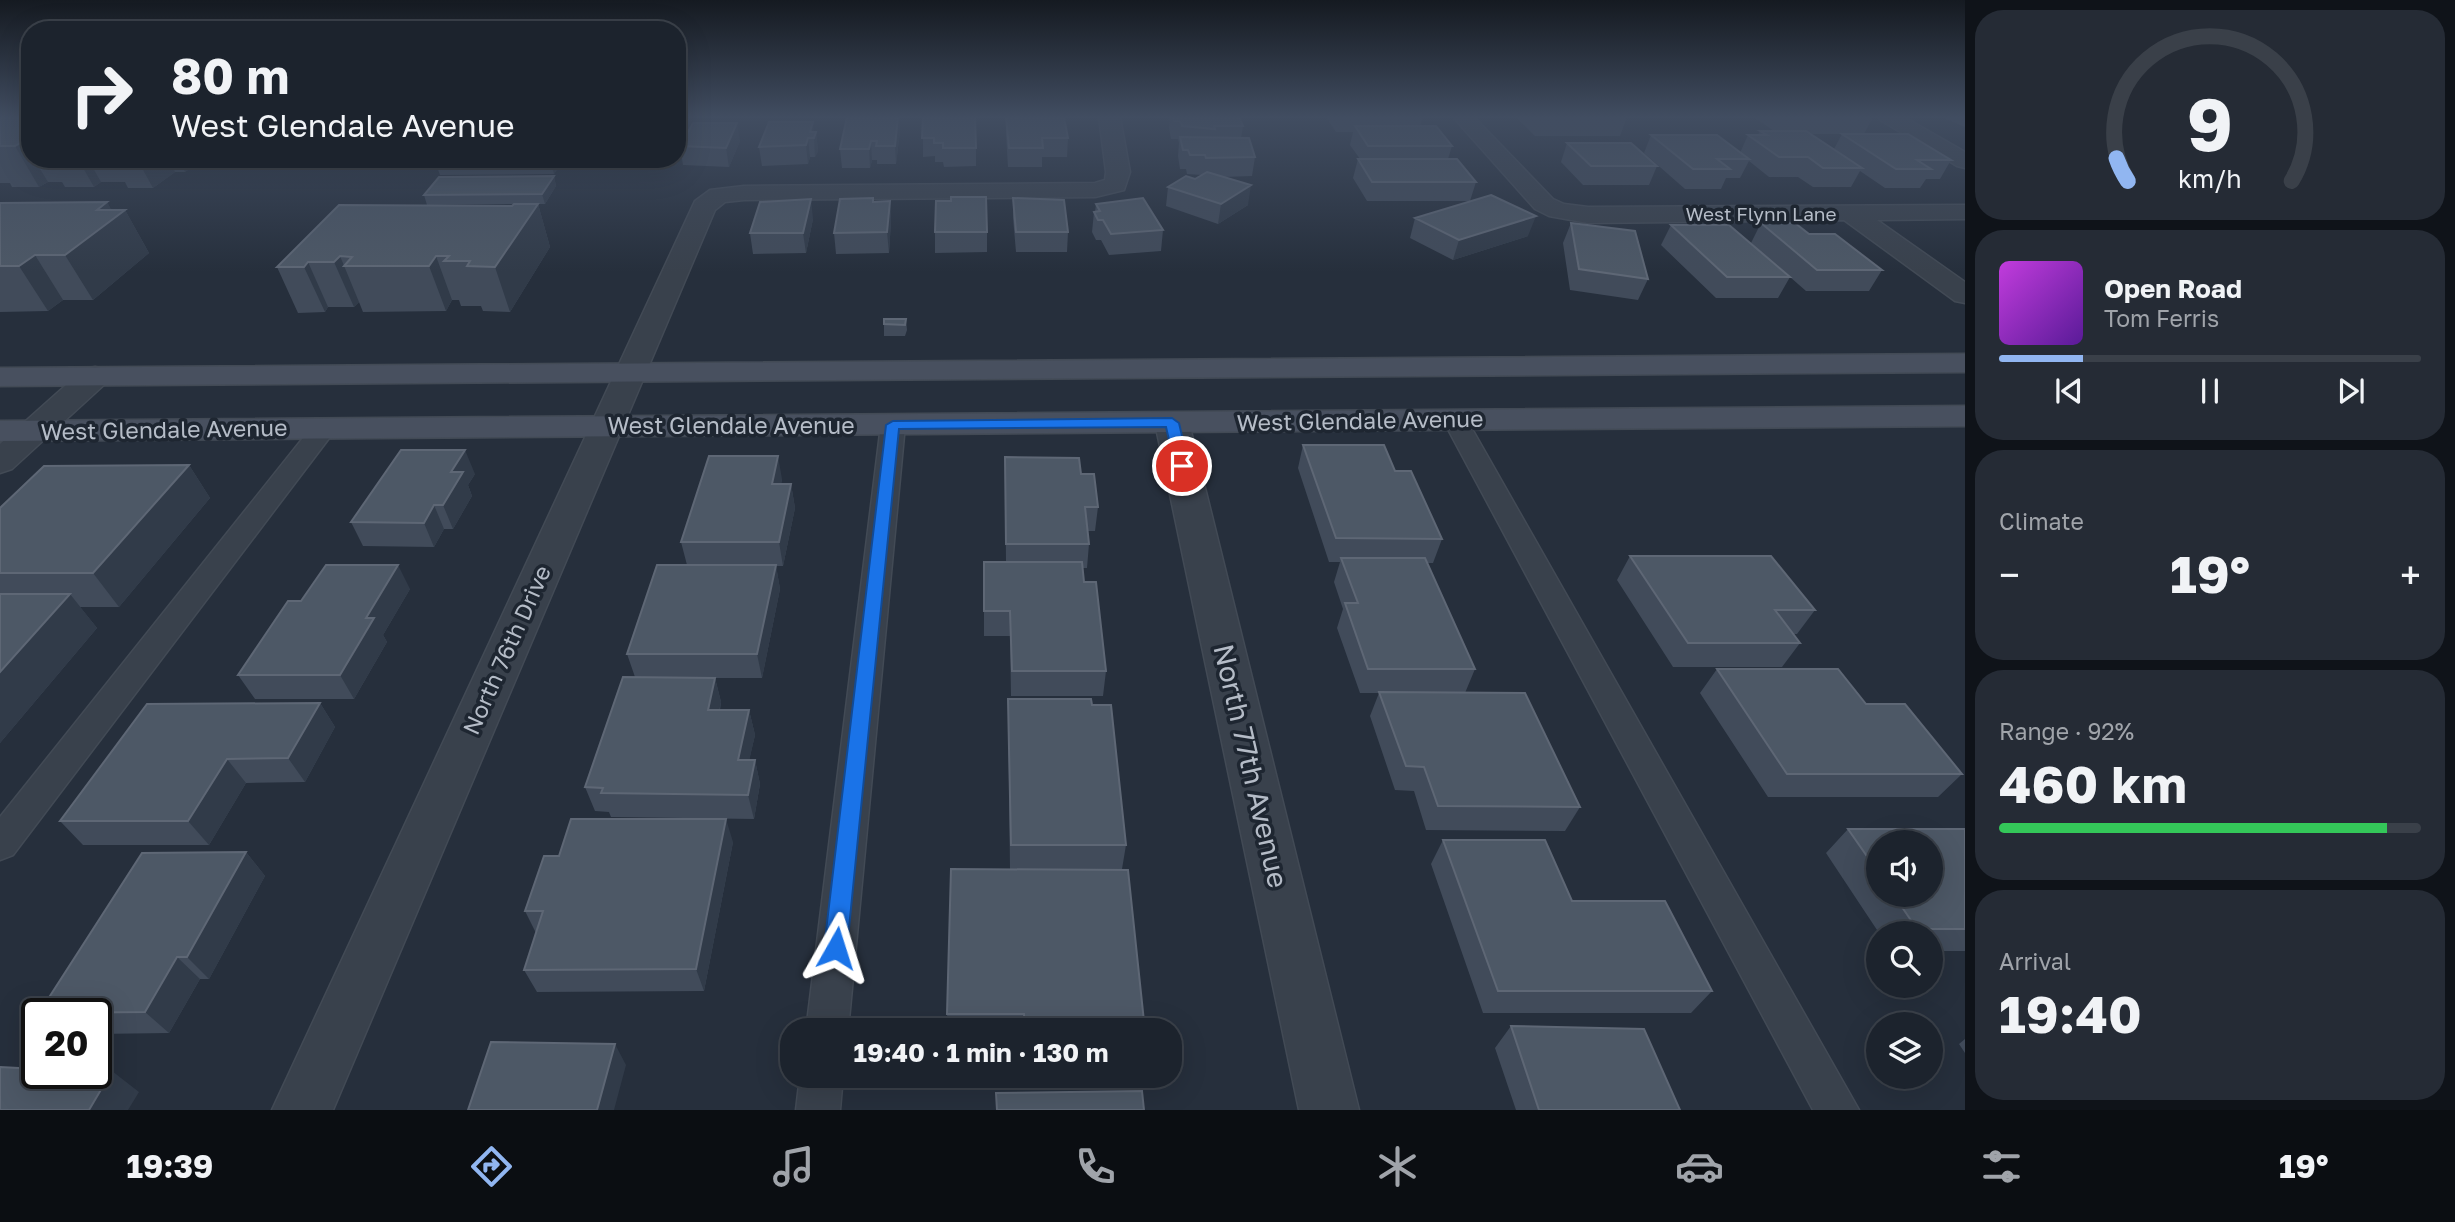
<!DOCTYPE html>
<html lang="en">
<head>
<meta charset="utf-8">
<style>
  :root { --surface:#1c232d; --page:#252b35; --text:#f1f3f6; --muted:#a0a4aa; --line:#3a4049; --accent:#91b6f1 }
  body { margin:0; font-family:"Golos Text",sans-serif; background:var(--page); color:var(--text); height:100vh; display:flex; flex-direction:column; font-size:26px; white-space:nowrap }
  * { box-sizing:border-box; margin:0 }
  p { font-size:23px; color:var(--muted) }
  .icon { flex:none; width:38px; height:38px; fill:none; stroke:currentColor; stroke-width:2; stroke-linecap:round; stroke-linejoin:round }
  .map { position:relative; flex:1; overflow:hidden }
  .panel { display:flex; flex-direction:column; gap:10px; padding:10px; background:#0f1319; width:490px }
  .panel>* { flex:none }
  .banner { position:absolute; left:21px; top:21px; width:665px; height:147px; border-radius:28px; box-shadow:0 7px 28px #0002,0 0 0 2px var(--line); background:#1c232d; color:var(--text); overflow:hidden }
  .fabs { position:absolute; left:1866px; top:830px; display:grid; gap:14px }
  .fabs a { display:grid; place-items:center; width:77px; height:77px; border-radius:50%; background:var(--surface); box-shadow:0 7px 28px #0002,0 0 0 2px var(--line); font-size:35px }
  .speed { position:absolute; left:21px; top:998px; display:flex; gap:14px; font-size:35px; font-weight:700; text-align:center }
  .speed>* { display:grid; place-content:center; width:91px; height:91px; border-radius:50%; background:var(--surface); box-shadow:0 7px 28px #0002,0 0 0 2px var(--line); line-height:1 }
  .speed .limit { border:4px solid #111; border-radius:10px; background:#fff; color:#111 }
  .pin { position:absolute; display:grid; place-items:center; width:60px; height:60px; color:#fff; margin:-30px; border:4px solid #fff; border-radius:50%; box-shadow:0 2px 7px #0007 }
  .me { position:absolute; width:77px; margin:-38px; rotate:6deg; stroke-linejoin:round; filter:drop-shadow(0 0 5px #0008) }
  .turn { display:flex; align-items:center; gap:24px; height:147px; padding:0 35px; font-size:32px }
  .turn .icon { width:91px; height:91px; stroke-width:2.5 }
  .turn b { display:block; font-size:49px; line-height:60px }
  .big { font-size:52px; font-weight:700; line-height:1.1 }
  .panel .card { flex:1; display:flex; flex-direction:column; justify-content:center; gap:10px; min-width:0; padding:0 24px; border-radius:28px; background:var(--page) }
  .panel .dial { align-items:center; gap:0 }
  .dial svg { height:182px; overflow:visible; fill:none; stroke:var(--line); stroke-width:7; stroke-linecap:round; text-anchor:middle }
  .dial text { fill:var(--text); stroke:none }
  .song { display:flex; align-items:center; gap:21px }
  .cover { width:84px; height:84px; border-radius:10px; background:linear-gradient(135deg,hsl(290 70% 55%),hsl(270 70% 35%)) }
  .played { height:7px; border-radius:4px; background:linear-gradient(90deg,var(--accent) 20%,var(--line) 20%) }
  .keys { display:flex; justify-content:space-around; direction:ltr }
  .heat { display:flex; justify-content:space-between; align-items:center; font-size:38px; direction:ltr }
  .charge { height:10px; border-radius:5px; background:linear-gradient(90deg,#34c759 92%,var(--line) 0) }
  .trip { position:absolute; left:780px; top:1018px; width:402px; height:70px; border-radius:28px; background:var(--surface); box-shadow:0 7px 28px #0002,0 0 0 2px var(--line); font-weight:700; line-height:70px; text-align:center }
  .tabs { display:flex; height:112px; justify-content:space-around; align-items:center; background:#0b0e12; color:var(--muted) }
  .tabs .icon { width:49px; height:49px }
  .tabs .current { color:var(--accent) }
  .tabs b { font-size:32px; color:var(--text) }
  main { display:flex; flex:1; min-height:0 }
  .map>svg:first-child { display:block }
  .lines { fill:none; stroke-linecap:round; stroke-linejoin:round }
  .service-casing { stroke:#424a55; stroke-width:3 }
  .minor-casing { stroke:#424a55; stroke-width:3 }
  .secondary-casing { stroke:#424a55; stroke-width:3 }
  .service { fill:#39414c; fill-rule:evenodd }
  .minor { fill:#39414c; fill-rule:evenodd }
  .secondary { fill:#48505f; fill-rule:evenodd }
  .wall { fill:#414b5a; fill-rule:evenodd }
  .shaded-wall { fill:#313b49 }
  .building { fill:#4d5866; stroke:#5e6775; stroke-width:2 }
  .route { fill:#1a73e8; stroke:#114b97; stroke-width:2 }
  .labels { text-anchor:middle; stroke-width:7; stroke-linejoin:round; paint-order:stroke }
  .far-street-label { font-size:19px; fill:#b5bcc7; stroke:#1e2631 }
  .street-label { font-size:23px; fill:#b5bcc7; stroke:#1e2631 }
  .near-street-label { font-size:28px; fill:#b5bcc7; stroke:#1e2631 }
</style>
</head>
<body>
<main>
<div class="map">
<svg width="1965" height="1110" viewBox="0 0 1965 1110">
  <rect width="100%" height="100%" fill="#262f3c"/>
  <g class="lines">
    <defs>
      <path id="service" d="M1455,413L1464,415L1467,420L1859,1110H1813L1443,420L1446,415Z
        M893,418L902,420L905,425L848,1031H806L881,425L884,420Z
        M324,421L333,423L336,428L333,433L13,855L0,860V817L315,423Z
        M800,1076H843L840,1110H796Z"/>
      <path id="minor" d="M1099,117H1120L1130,172L1124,190L1095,197L744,200L725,202L715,210L333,1110H272L695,201L710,190L744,186L1095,183L1105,180L1106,172Z
        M1453,117H1474L1553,199L1564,204L1588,207L1965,205V219L1877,220L1965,282V303L1955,301L1844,220L1588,223L1549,216L1535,209Z
        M1879,117H1904L1965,152V168L1957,166L1882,121Z
        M95,367L106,369L111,376L106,383L12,469L0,473V444L84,369Z
        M1172,413L1184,416L1189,423L1359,1110H1299L1155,423L1160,416Z"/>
      <path id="secondary" d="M1965,354V372L0,386V368Z
        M1965,406V426L0,441V421Z"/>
    </defs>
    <use href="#service" class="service-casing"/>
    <use href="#minor" class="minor-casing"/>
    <use href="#secondary" class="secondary-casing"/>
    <use href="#service" class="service"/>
    <use href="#minor" class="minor"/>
    <use href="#secondary" class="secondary"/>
  </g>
  <path class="wall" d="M0,117H30V159H204L185,172H175L153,188H128L125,182H101L94,187H65L62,182H48L39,187H12L10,183H0Z
    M847,117H899L900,131L896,164H877V160H872L870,168H842L840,149Z
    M923,117L976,148V166L944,167L943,162H935V156L923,157Z
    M1006,117L1068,138L1067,157H1042V167H1008L1006,134Z
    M1170,117H1239L1243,126L1241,138L1255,157L1252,176L1222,177L1248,205L1218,224L1166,206L1168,187L1195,179L1202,175L1187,174L1186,169H1180L1178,156L1179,143L1178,139H1171L1169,128Z
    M1326,117H1423L1420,126L1452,146L1448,159L1476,182L1470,201H1367L1353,178L1358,159H1360L1350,145L1353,132H1336Z
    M1516,117H1627L1620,136H1535Z
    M1754,117H1873L1864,134L1951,160L1940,179H1926L1920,188H1885L1860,171L1851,187H1813L1798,177H1769L1749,161L1740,178H1726L1721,189H1685L1644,153L1651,135L1740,153L1748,135H1758L1760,131H1774ZM1811,134H1842L1834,149Z
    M1941,117H1965V127Z
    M816,132L818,151L815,157H810L808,164L762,166L759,147Z
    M740,141L729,167L683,165L680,146Z
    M1567,143L1657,166L1649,185H1583L1561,162Z
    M233,159H347L341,165H303L300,159H285L276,167H236Z
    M374,159H425L420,165H376Z
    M434,159H564L554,174L440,175Z
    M554,176L556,186L545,204H538L550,247L510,312L483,311L481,306H461L459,300H452L446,311L363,312L359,302L354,307H328L325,312L298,313L277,267L512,206L514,204L427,205L424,195Z
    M1013,198L1068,232L1067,252H1016L1013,218Z
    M890,201L891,221L889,253L836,254L834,233Z
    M107,202L111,210H125L149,253L93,300H63L48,311L0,312V203Z
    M1096,204L1163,230L1161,251L1109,255L1101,240H1096L1092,232L1094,212H1095Z
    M1415,218L1528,236L1453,260L1410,238Z
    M813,219L806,253L753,254L750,233Z
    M1571,223L1648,279L1638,300L1570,290L1563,243Z
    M1761,223L1809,234L1882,270L1869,291H1806L1790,277L1778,298H1716L1661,245L1671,225L1751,243Z
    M935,232H987V252L935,253Z
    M906,319L907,330L905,336H884V324Z
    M1303,445L1395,471L1442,539L1433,563H1427L1475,669L1465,693L1580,807L1565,831L1426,830L1414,791L1395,790L1370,716L1379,693H1360L1337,628L1343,609L1334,582L1340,562H1329L1298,468Z
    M1005,457L1081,474L1098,507L1095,531H1087L1089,544L1087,568H1082L1084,582L1106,671L1103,696H1011L1010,636H984V562H1006Z
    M189,465L210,498L119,607H80L97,628L0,743V508Z
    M475,474L468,485L472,496L453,529H444L434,547L363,546L351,522Z
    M782,479L781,484H791L795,508L783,566H776L780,589L762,678H715L721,702L720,710H749L755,735L749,760H755L760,784L754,819L611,817L609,812L595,811L585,787L635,677L627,654L687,565L681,542Z
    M1630,556L1815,610L1797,634H1793L1800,643L1782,667H1673L1617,580Z
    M410,589L383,635L387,642L354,699H255L238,675L301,601Z
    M1717,669L1866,704L1962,774L1938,797H1768L1700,693Z
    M1008,699L1092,705L1126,845L1122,869H1010Z
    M320,703L335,727L305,782L246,783L209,845H83L60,821Z
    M1848,829H1965V951H1930V933H1879L1826,853ZM1878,842L1930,894H1878Z
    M1443,840L1572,901L1712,991L1691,1013H1483L1431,864Z
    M733,842L704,991L537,992L524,970L536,933L525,911L559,856Z
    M246,852L265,876L209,979H200L169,1033L96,1034V1013H39Z
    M951,869L1145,1031H948L947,1014Z
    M1511,1026L1680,1110H1516L1495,1048Z
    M1965,1039V1053L1959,1044Z
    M1024,1076H1147L1144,1089L1025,1088Z"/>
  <path class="shaded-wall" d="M898,117L900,131L896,164L895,146Z
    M813,122L814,135L816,132L818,151L815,157L814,138L810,132Z
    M737,123L740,141L729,167L726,148Z
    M808,138L810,157L808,164L806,145Z
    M24,141L30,152V159H34L48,182L39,187L15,146Z
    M871,141L872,160L870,168L869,149Z
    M78,159H88L101,182L94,187Z
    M137,159H169L175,172L153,188Z
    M179,159H204L185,172Z
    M273,159H285L276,167Z
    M338,159H347L341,165Z
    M417,159H425L420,165Z
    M550,159H564L554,174Z
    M554,176L556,186L545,204L542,194Z
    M1251,185L1248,205L1218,224L1221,204Z
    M811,199L813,219L806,253L803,233Z
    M890,201L891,221L889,253L887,232Z
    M107,202L115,217L125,210L149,253L93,300L65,255L97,210Z
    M538,204L550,247L510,312L495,267Z
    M1536,216L1528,236L1453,260L1459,240Z
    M35,255L63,300L48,311L19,266Z
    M340,256L359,302L354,307L334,262Z
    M436,256L452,300L446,311L429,266Z
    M308,262L328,307L325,312L304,267Z
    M465,450L475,474L468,485L472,496L453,529L443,505L451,472Z
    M778,456L782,479L776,508L772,484Z
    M189,465L210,498L119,607L93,573Z
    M791,484L795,508L783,566L779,542Z
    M434,505L444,529L434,547L424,523Z
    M398,565L410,589L383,635L387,642L354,699L340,675L366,618Z
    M776,565L780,589L762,678L757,654Z
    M70,594L97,628L0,743V672Z
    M715,678L721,702L714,734L708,710Z
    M320,703L335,727L305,782L288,758Z
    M749,710L755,735L744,784L738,760Z
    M227,759L246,783L209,845L188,821Z
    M755,760L760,784L754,819L748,795Z
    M726,819L733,842L704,991L696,969Z
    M246,852L265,876L209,979L187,957Z
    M177,957L200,979L169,1033L145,1012Z
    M615,1044L626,1065L614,1110H597Z
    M112,1071L139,1092L128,1110H89Z"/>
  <path class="building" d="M0,117H30V141H24L15,146H0Z
    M847,117H898L895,146H876L877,141H871L869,149H840Z
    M923,117H975L976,148H943V143H934V138H922Z
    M1006,117H1064L1068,138H1042L1043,148H1009Z
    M1173,117H1239L1243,126H1214L1215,129L1182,126L1180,121H1174Z
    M769,122H813L810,132H816L814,138H808L806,145L759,147Z
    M693,123H737L726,148L680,146Z
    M1355,126H1436L1452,146H1368Z
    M1760,131H1806L1862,168H1823L1808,157H1779L1748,135H1767Z
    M1842,134H1908L1951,160H1917L1931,169H1896Z
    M1651,135H1717L1749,159H1717L1730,169H1693Z
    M1180,137L1249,138L1255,157L1206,158L1205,155H1190L1188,150H1183Z
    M1567,143H1631L1657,166H1591Z
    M1358,159H1457L1476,182H1372Z
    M1207,172L1251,185L1221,204L1168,187L1186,176L1195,179Z
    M554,176L542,194L424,195L439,177Z
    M1491,195L1536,216L1459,240L1415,218Z
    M951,197H986L987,232H935L936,201H951Z
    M873,198V202L890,201L887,232L834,233L840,199Z
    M1013,198L1064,200L1068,232H1016Z
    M1143,198L1163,230L1111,234L1103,220H1098L1094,212L1100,211L1096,204Z
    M811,199L803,233H750L760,202Z
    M107,202L97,210H125L65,255H35L19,266H0V203Z
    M514,204H538L495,267L467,266L470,261H444L449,256H436L429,266H344L352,257L340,256L334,262H308L304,267H277L339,205L512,206Z
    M1571,223L1635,231L1648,279L1579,269Z
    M1761,223H1795L1809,234H1835L1882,270H1817Z
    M1671,225H1729L1790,277H1727Z
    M884,319H906L905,325L884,324Z
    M1303,445H1384L1395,471H1411L1442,539L1336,538Z
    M401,450H465L451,472H463L443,505H434L424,523L351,522Z
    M709,456H778L772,484H791L779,542H681Z
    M1005,457L1079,458L1081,474H1094L1098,507H1085L1089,544H1006Z
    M189,465L93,573H0V508L44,466Z
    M1630,556H1771L1815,610H1775L1800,643H1688Z
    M1341,558H1425L1475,669H1368L1345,603H1358Z
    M984,562H1082L1084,582H1096L1106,671H1012L1010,611H984Z
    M326,565H398L366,618H374L340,675H238L288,601H301Z
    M657,565H776L757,654H627Z
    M0,594H70L0,672Z
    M1717,669H1838L1866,704H1905L1962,774H1787Z
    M623,677L715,678L708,710H749L738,760H755L748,795L601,793L603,788L585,787Z
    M1379,692L1525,693L1580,807L1438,806L1424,767L1406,766Z
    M1008,699H1091L1092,705H1111L1126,845H1011Z
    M320,703L288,758L227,759L188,821H60L147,704Z
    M571,819H726L696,969L524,970L543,911H525L544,856H559Z
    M1848,829H1965V929H1917L1893,894H1930V842H1878V872Z
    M1443,840H1545L1572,901H1665L1712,991H1498Z
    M246,852L187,957H177L145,1012L39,1013L142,853Z
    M951,869L1128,870L1145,1031H1025L1024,1014H947Z
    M1511,1026L1644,1029L1680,1110H1539Z
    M491,1042L615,1044L597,1110H468Z
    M0,1067L37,1069V1073H96V1071H112L89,1110H0Z
    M1142,1091L1144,1110H997L996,1093Z"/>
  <linearGradient id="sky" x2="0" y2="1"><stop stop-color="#151a21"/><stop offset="0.43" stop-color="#414d61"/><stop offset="1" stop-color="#414d61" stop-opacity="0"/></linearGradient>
  <rect width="1965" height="272" fill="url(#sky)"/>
  <path class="route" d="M1172,418L1179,423L1189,466L1182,471L1175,466L1166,427L899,429L847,948L844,956L836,959L828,956L824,948L886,425L893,421Z"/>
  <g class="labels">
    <g class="far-street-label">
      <text x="1761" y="221">West Flynn Lane</text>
    </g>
    <g class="street-label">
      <text transform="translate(1360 421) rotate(-1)" y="8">West Glendale Avenue</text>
      <text x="731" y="434">West Glendale Avenue</text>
      <text transform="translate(164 430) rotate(-1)" y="8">West Glendale Avenue</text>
      <text transform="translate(507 650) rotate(-66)" y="8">North 76th Drive</text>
    </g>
    <g class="near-street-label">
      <text transform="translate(1251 766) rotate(77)" y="10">North 77th Avenue</text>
    </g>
  </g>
</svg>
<div class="fabs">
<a><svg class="icon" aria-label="sound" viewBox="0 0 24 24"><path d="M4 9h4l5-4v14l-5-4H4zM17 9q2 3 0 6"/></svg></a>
<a><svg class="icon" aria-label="search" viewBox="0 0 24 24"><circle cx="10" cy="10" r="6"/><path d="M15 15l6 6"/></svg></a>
<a><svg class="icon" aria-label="layers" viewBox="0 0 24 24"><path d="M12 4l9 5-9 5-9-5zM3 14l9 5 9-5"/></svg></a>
</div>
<div class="speed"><div class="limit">20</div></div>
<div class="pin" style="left:1182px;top:466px;background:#d93025"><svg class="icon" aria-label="arrive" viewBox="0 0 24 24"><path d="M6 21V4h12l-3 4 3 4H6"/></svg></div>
<svg class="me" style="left:836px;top:948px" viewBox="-20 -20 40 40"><path d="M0-17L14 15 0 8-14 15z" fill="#1a73e8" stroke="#fff" stroke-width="4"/></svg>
<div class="trip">19:40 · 1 min · 130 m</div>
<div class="banner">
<div class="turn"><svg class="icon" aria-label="right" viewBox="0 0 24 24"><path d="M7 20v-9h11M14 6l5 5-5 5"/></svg><div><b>80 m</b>West Glendale Avenue</div></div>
</div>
</div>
<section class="panel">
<div class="card dial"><svg viewBox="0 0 100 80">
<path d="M14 69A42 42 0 1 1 86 69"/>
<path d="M14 69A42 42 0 0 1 9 59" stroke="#91b6f1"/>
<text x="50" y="56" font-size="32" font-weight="700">9</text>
<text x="50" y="72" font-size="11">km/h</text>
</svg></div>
<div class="card">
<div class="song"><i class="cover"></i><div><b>Open Road</b><p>Tom Ferris</p></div></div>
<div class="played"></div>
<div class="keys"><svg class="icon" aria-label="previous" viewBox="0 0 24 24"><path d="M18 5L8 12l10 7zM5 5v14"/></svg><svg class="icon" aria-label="pause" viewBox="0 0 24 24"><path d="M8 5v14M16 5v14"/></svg><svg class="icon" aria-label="next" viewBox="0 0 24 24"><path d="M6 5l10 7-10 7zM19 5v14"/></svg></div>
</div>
<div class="card"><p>Climate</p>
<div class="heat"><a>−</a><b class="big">19°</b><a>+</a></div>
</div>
<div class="card"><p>Range · 92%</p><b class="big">460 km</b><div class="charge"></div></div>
<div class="card"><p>Arrival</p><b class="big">19:40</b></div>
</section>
</main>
<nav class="tabs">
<b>19:39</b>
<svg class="icon current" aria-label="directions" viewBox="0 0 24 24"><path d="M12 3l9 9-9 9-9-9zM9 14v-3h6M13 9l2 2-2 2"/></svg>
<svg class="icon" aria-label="music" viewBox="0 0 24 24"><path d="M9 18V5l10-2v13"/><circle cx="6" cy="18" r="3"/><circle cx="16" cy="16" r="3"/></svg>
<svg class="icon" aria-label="phone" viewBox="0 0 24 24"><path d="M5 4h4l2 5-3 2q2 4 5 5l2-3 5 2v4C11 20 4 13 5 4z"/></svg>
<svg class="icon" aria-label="climate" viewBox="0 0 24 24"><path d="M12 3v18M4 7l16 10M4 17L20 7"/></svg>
<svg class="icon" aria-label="car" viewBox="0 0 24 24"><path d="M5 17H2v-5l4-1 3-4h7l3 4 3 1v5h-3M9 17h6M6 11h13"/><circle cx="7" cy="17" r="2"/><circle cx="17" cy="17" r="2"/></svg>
<svg class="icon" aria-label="filters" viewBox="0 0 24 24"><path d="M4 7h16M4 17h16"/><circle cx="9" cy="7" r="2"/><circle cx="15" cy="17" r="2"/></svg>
<b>19°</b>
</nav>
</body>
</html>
